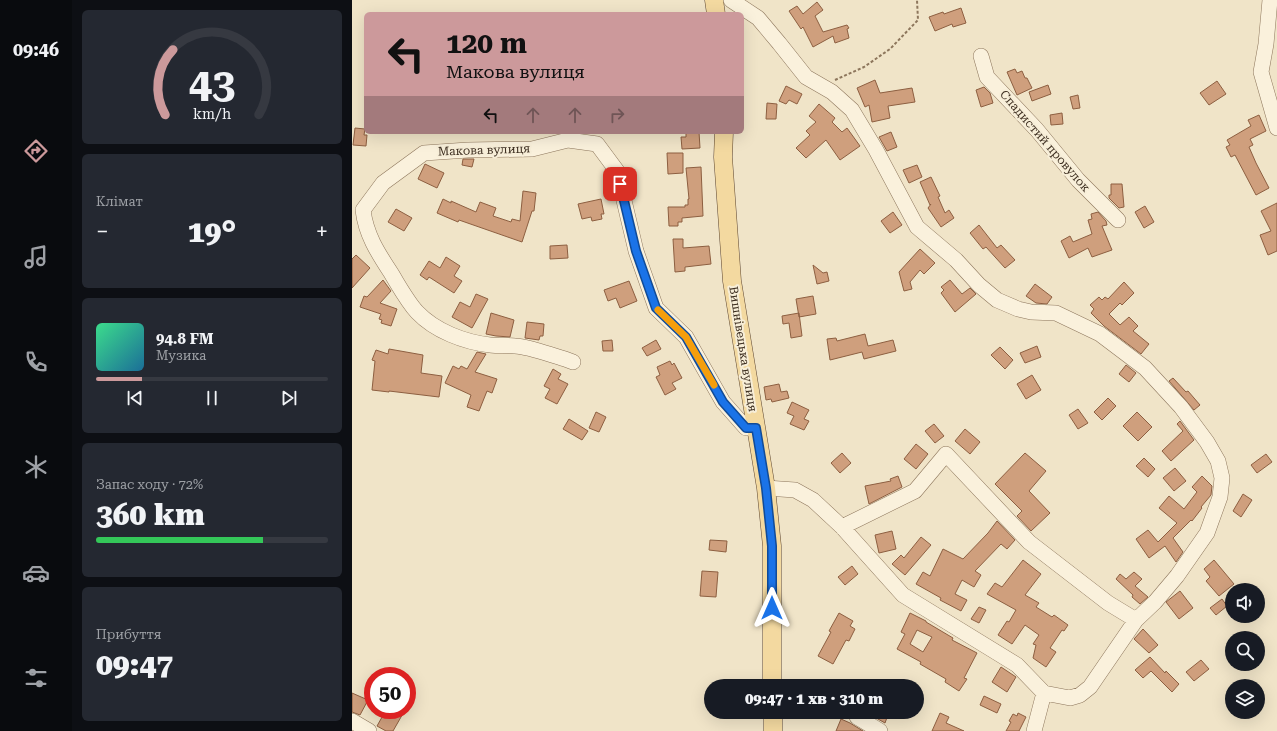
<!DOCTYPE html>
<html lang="uk">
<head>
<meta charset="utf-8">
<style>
  :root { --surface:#171b24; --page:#242831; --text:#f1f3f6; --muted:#9ea1a6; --line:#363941; --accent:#cc999b }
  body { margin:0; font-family:"Roboto Serif",serif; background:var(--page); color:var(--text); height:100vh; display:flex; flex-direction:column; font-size:15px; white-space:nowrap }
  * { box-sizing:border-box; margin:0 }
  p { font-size:13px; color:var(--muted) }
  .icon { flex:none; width:22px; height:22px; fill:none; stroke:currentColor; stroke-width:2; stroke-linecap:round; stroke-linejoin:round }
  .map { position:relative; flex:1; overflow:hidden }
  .sheet { display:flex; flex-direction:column; gap:10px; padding:10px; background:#0d0f14; width:280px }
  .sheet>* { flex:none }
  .hud { position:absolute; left:12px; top:12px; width:380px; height:122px; border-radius:6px; box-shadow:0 4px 16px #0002; background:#cc999b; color:#111; overflow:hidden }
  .buttons { position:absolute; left:873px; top:583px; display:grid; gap:8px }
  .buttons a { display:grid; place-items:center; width:40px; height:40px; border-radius:50%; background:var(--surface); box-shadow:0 4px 16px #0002; font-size:20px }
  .speed { position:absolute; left:12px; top:667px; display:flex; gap:8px; font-size:20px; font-weight:700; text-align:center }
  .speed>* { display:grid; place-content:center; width:52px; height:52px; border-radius:50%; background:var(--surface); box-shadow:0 4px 16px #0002; line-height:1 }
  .speed .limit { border:6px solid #d22; background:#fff; color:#111 }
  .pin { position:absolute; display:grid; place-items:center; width:34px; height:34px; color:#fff; margin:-17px; border-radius:8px; box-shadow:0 2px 6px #0006 }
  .me { position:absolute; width:44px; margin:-22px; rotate:0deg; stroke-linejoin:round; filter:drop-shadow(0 0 3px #0008) }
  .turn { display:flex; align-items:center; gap:14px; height:84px; padding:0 16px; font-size:18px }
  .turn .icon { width:52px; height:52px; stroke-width:2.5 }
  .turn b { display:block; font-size:28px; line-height:34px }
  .lanes { display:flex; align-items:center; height:38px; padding:0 16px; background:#0003; justify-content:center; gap:20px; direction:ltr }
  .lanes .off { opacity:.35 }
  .big { font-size:30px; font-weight:800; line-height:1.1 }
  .sheet .widget { flex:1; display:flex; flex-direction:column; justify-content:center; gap:6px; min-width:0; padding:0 14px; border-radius:6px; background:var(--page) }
  .sheet .dial { align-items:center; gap:0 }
  .dial svg { height:104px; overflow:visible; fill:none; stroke:var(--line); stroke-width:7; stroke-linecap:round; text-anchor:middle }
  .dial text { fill:var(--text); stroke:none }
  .song { display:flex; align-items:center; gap:12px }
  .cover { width:48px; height:48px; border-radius:6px; background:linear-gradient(135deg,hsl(150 70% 55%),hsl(200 70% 35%)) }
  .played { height:4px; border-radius:2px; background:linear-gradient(90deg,var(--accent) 20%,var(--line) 20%) }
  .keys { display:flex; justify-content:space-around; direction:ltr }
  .heat { display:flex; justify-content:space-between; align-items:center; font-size:22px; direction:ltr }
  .charge { height:6px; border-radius:3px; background:linear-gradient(90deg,#34c759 72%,var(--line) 0) }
  .trip { position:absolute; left:352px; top:679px; width:220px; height:40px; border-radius:20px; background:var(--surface); box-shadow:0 4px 16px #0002; font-weight:800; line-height:40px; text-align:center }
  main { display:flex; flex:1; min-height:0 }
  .dock { display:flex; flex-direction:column; width:72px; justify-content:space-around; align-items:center; background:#090b0e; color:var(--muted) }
  .dock .icon { width:28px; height:28px }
  .dock .active { color:var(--accent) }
  .dock b { font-size:18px; color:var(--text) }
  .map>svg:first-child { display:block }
  .building { fill:#cf9f7d; stroke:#8d5f41; fill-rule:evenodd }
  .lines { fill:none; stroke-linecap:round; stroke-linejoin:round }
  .minor-casing { stroke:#8d765c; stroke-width:16 }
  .major-casing { stroke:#5b4430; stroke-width:19 }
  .path { stroke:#8d765c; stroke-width:2; stroke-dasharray:3 2; stroke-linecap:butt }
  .minor { stroke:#faf1dc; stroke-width:15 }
  .major { stroke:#f3d9a0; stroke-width:18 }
  .route-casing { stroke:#114b97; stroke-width:10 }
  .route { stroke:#1a73e8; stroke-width:7 }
  .slow { stroke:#f59e0b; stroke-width:7 }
  .labels { text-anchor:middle; stroke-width:4; stroke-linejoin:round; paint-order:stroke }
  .street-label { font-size:12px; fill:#3d2e20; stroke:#f7eed8 }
</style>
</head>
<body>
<main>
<nav class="dock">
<b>09:46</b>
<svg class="icon active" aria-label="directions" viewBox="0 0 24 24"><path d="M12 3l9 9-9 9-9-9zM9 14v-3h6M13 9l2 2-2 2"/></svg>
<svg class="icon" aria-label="music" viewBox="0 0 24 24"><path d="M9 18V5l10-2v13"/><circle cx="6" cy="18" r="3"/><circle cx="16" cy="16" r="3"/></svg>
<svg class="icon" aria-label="phone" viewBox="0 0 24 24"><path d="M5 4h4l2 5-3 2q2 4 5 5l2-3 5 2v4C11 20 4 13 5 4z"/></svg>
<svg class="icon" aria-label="climate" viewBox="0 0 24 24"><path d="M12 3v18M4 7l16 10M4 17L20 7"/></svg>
<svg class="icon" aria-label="car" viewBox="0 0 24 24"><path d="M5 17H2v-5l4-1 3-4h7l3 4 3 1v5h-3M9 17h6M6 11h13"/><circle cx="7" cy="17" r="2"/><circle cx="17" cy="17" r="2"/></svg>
<svg class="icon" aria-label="filters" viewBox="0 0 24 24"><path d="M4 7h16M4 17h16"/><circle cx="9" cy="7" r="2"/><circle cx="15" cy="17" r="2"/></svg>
</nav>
<section class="sheet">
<div class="widget dial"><svg viewBox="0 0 100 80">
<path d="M14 69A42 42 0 1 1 86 69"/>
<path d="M14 69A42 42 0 0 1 20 19" stroke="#cc999b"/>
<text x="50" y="56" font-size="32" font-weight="700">43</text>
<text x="50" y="72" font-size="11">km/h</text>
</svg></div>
<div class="widget"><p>Клімат</p>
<div class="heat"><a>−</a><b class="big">19°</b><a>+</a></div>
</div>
<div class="widget">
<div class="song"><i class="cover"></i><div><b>94.8 FM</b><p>Музика</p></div></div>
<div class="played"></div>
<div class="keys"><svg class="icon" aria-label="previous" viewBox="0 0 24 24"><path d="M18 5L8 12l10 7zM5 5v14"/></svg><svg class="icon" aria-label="pause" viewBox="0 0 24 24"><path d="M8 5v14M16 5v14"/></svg><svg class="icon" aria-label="next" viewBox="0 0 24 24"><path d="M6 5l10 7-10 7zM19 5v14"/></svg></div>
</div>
<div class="widget"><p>Запас ходу · 72%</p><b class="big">360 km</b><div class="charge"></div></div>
<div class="widget"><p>Прибуття</p><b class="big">09:47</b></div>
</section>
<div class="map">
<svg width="925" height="731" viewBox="0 0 925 731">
  <rect width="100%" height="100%" fill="#f0e4c8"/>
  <path class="building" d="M465,2L471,10L463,16L471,32L495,25L497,28L495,29L497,38L483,43L481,36L461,47L451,27L449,29L437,11L445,6L451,14Z
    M609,8L614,23L601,27L600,24L583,31L577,17L591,12L592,14Z
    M663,69L665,73L670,71L673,78H675L680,88L665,95L655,72Z
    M523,80L528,93L560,88L563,102L536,106L538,118L520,122L517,105L513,107L505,88Z
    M865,81L874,94L857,105L848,93Z
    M696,85L699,94L680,101L677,92Z
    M434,86L450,94L445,104L437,100L434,104L427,101Z
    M632,87L638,93L641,103L629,107L624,90Z
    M726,95L728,108L721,109L718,97Z
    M415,103L425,104L424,119H414Z
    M467,104L483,118L480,122L490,132L495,128L508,146L488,160L474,140L454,158L444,148L458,135L454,131L464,122L457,116Z
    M710,113L711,124L699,125L698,115Z
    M907,115L914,131L898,139L901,145L897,147L904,163L917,188L904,195L883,155L879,157L874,147L878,145L875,140L899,126L896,120Z
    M3,128L13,129L12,135H15L14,146L1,145Z
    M334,132H347L348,148L330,149L329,137H334Z
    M539,132L545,147L535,151L527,137Z
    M315,153H331V173L316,174Z
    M111,159H122L120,167L110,165Z
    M73,164L92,173L85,188L66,179Z
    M565,165L570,177L557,183L551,170Z
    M349,167L351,216L330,218V222H326V226H317L316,207H333V205H336V199H337L334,168Z
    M579,177L588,196L586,197L593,213L597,210L602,218L589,227L576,208L579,204L578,205L568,182Z
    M759,184H770L772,207L767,208L757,198V195H759Z
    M171,191L184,193L182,211H180L170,242L107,220L106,222L85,213L91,199L99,203V201L124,212L128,202L144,208L141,216L159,222L160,219L168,221Z
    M249,199L252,214H249L250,219L240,221L239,217L230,219L226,204Z
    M925,203V251L916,255L908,235L919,231L909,211Z
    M793,206L802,222L792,228L783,212Z
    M44,209L60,218L52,231L36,222Z
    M541,212L550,225L538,233L529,221Z
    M746,212L754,221L755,225L750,226L760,250L740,257L736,248L717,258L709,241L718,236L721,242L740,234L736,220L740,219L739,214Z
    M627,225L645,248L649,245L663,260L653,268L634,247L631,249L618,233Z
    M321,239H331V248L357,246L359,264L333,267V271L323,272Z
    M215,245L216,258L198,259V246Z
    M568,249L583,263L572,274L568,270L558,282L560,289L552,291L547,272Z
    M4,255L18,268L0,288V259Z
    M94,257L108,266L102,276L110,281L102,293L77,277L75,280L68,275L77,261L88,268Z
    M461,265L471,273L475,272L477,281L465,284Z
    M31,280L39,291L28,303L45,309L39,326L29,323L30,320L27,319L29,314L8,307L12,296L15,297Z
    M598,280L610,294L618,288L624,294L603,312L589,293L592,290L589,287Z
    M277,281L285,301L268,308L264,298L256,301L252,290Z
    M772,282L782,293L770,305L768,303L757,314L768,325L777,317L786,326L781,331L797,344L789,354L752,326L739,313L742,309L738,305L747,297L750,300L753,297L756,299Z
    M683,284L700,297L695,304L684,303L674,296Z
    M124,294L136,299L120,328L100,317L108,302L118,307Z
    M461,296L464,314L447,317L444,299Z
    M139,313L162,320L158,337L144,336L134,334Z
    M447,313L450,336L439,338L437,323L431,324L430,316Z
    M175,322L192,324L191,336H188L187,340L173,338Z
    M513,334L516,346L541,340L544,351L512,359L510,352L478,360L475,339L484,338L485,341Z
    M260,340L261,351H251L250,341Z
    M304,340L309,349L295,356L290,348Z
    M685,346L689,357L673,363L668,353Z
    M648,347L661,360L653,369L639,355Z
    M37,349L71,355L69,373L90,376L87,397L37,391V392L20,390L23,361L20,360L24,350L36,354Z
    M125,352L134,354L123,372L145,379L140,393L135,391L127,411L115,407L119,395L93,383L101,366L107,369L109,366L115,369Z
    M318,361L320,365L322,363L330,378L320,383L324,389L313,395L304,377L308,375L305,367Z
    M774,365L784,373L777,382L767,374Z
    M201,369L209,374L206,379L216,384L205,404L193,398L198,389L192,386Z
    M680,375L689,390L674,399L665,384Z
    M821,378L834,392L836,391L848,405L842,410L817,381Z
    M427,384L429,392L435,391L437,398L420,402L419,399L414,400L412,387Z
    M756,398L764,406L750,420L742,412Z
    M440,402L457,410L452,419L457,421L452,430L438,424L442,416L435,413Z
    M726,409L736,423L726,429L717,415Z
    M244,412L254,417L247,432L237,428Z
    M785,412L800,427L786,441L771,426Z
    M217,419L236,431L230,440L211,429Z
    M828,421L842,440L819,461L810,451L831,431L825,424Z
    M582,424L592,436L583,443L573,431Z
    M613,429L628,442L618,454L603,441Z
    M564,444L576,454L564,469L552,459Z
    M490,453L499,463L488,473L479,463Z
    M673,453L694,471L677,491L698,513L679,531L665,516L670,511L643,484Z
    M914,454L920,462L905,473L899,465Z
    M792,458L803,469L796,477L784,466Z
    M823,468L834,481L822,491L811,478Z
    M546,476L550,487L517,504L513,486L539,481L538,479Z
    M850,476L860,486L859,495L849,507L850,508L840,521L839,520L821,538L831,552L824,562L813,546L797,558L784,539L796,530L806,542L825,523L807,508L817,496L832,509L845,492L840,487Z
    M891,494L900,500L889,517L881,511Z
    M645,521L663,540L655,549L649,544L623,571L629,575L622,587L610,580L603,594L615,600L609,611L588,600L589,598L564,584L571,572L578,576L591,549L611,559L636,533Z
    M540,531L544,549L527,553L523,535Z
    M569,537L579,545L553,575L540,564L549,555L552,558Z
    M358,540L375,541L374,552L357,550Z
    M671,560L689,574L673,595L687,603L684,607L700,617L702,615L716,625L712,631L710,630L698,648L704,652L694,667L681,658L684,645L681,644L687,635L673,625L660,644L646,635L655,621L657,622L664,610L635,594L643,583L650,587Z
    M862,560L882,584L867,596L854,581L858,577L852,569Z
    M500,566L506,574L493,585L486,577Z
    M350,571L366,572L364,597L348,596Z
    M782,572L790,579L783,586L796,597L788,604L780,597L781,595L764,579L768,574L774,579Z
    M828,591L841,608L827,619L814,602Z
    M870,599L875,606L864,615L858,608Z
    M627,607L634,610L627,623L619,619Z
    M487,613L501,621L498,626L503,629L497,641L494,640L481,664L466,656L479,632L477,631Z
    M558,613L574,621V622L601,638L600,640L625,653L612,678L615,679L607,691L593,682L594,679L568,664L569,662L545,649L553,634L549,632ZM565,630L580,637L571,652L558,644Z
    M791,629L806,645L797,653L782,639Z
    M798,657L813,673L814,671L827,684L820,692L799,671L791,678L783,670Z
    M849,660L857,669L842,681L834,672Z
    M649,667L664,677L655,692L640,682Z
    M0,693L16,700L8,715L0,712Z
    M632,696L649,704L645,713L628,705Z
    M34,710H53L41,731H34L25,726Z
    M520,712H537L533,723L519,715Z
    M588,713L597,717L594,723L612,731H580Z
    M666,713L674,717L667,731H654L659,722L657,721L661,714L665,716Z
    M489,719L498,723L511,731H484Z"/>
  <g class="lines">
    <defs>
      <path id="minor" d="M379,0L406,18L427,43L454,77L480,92L500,110L524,150L565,227L604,260L627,285L645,300L666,309L679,312L704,313L748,334L793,368L829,407L855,442L866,461L870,478L868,497L855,533L825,576L803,602L784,620L756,603L677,542L594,454L563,491L490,527
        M918,0L914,44L909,72L925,128
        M629,56L635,77L685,130L726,180L766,220
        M221,362L213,359C198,355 179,347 163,346C155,345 147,346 138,345C112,342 83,331 65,312C55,301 47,286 39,273C26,253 14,235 11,210L31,183L72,153L116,150L180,149L216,140L245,144L265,171L284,251L304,308L334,337L371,402L394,428H404
        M414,488L443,490L461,500L490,527L551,595L665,665L692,693L682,731
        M692,693L718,698L728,695L738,687L784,620
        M505,717L528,731
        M0,721L17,731"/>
      <path id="major" d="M362,0L364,14
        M372,132L371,157L380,281L414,488L420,546V686
        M421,712V731"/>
    </defs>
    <use href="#minor" class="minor-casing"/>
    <use href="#major" class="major-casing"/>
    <path class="path" d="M483,80L512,67L538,49L566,20L565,0"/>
    <use href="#minor" class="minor"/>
    <use href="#major" class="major"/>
  </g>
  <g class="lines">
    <defs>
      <path id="route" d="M268,184L284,251L304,308L334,337L371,402L394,428H404L414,488L420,546V608"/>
    </defs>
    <use href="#route" class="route-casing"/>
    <use href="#route" class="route"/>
    <path class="slow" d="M306,310L334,337L362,385"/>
  </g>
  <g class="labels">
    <g class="street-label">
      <text transform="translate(693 141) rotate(49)" y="4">Спадистий провулок</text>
      <text transform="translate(132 150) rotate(-2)" y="4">Макова вулиця</text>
      <text transform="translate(391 349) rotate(81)" y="4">Вишнівецька вулиця</text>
    </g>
  </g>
</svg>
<div class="buttons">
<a><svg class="icon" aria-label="sound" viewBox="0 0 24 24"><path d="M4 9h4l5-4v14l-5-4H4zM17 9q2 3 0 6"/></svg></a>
<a><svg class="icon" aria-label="search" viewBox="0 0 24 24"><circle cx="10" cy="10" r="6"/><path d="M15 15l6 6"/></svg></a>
<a><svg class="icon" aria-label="layers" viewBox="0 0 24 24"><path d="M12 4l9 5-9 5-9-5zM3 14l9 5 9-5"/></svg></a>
</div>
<div class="speed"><div class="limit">50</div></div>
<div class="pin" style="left:268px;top:184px;background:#d93025"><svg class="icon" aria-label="arrive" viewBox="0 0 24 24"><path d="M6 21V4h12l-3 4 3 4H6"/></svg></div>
<svg class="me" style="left:420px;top:608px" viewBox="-20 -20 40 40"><path d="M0-17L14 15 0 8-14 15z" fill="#1a73e8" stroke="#fff" stroke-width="4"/></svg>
<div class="trip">09:47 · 1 хв · 310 m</div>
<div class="hud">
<div class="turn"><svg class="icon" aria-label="left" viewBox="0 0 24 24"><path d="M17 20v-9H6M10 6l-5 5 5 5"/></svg><div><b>120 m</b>Макова вулиця</div></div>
<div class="lanes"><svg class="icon" aria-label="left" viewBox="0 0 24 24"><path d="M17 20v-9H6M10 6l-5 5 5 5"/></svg><svg class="icon off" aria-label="ahead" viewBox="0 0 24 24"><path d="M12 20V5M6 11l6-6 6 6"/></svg><svg class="icon off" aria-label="ahead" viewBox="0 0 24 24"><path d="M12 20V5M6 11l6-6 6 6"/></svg><svg class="icon off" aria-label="right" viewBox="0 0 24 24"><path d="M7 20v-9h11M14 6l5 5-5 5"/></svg></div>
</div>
</div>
</main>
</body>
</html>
